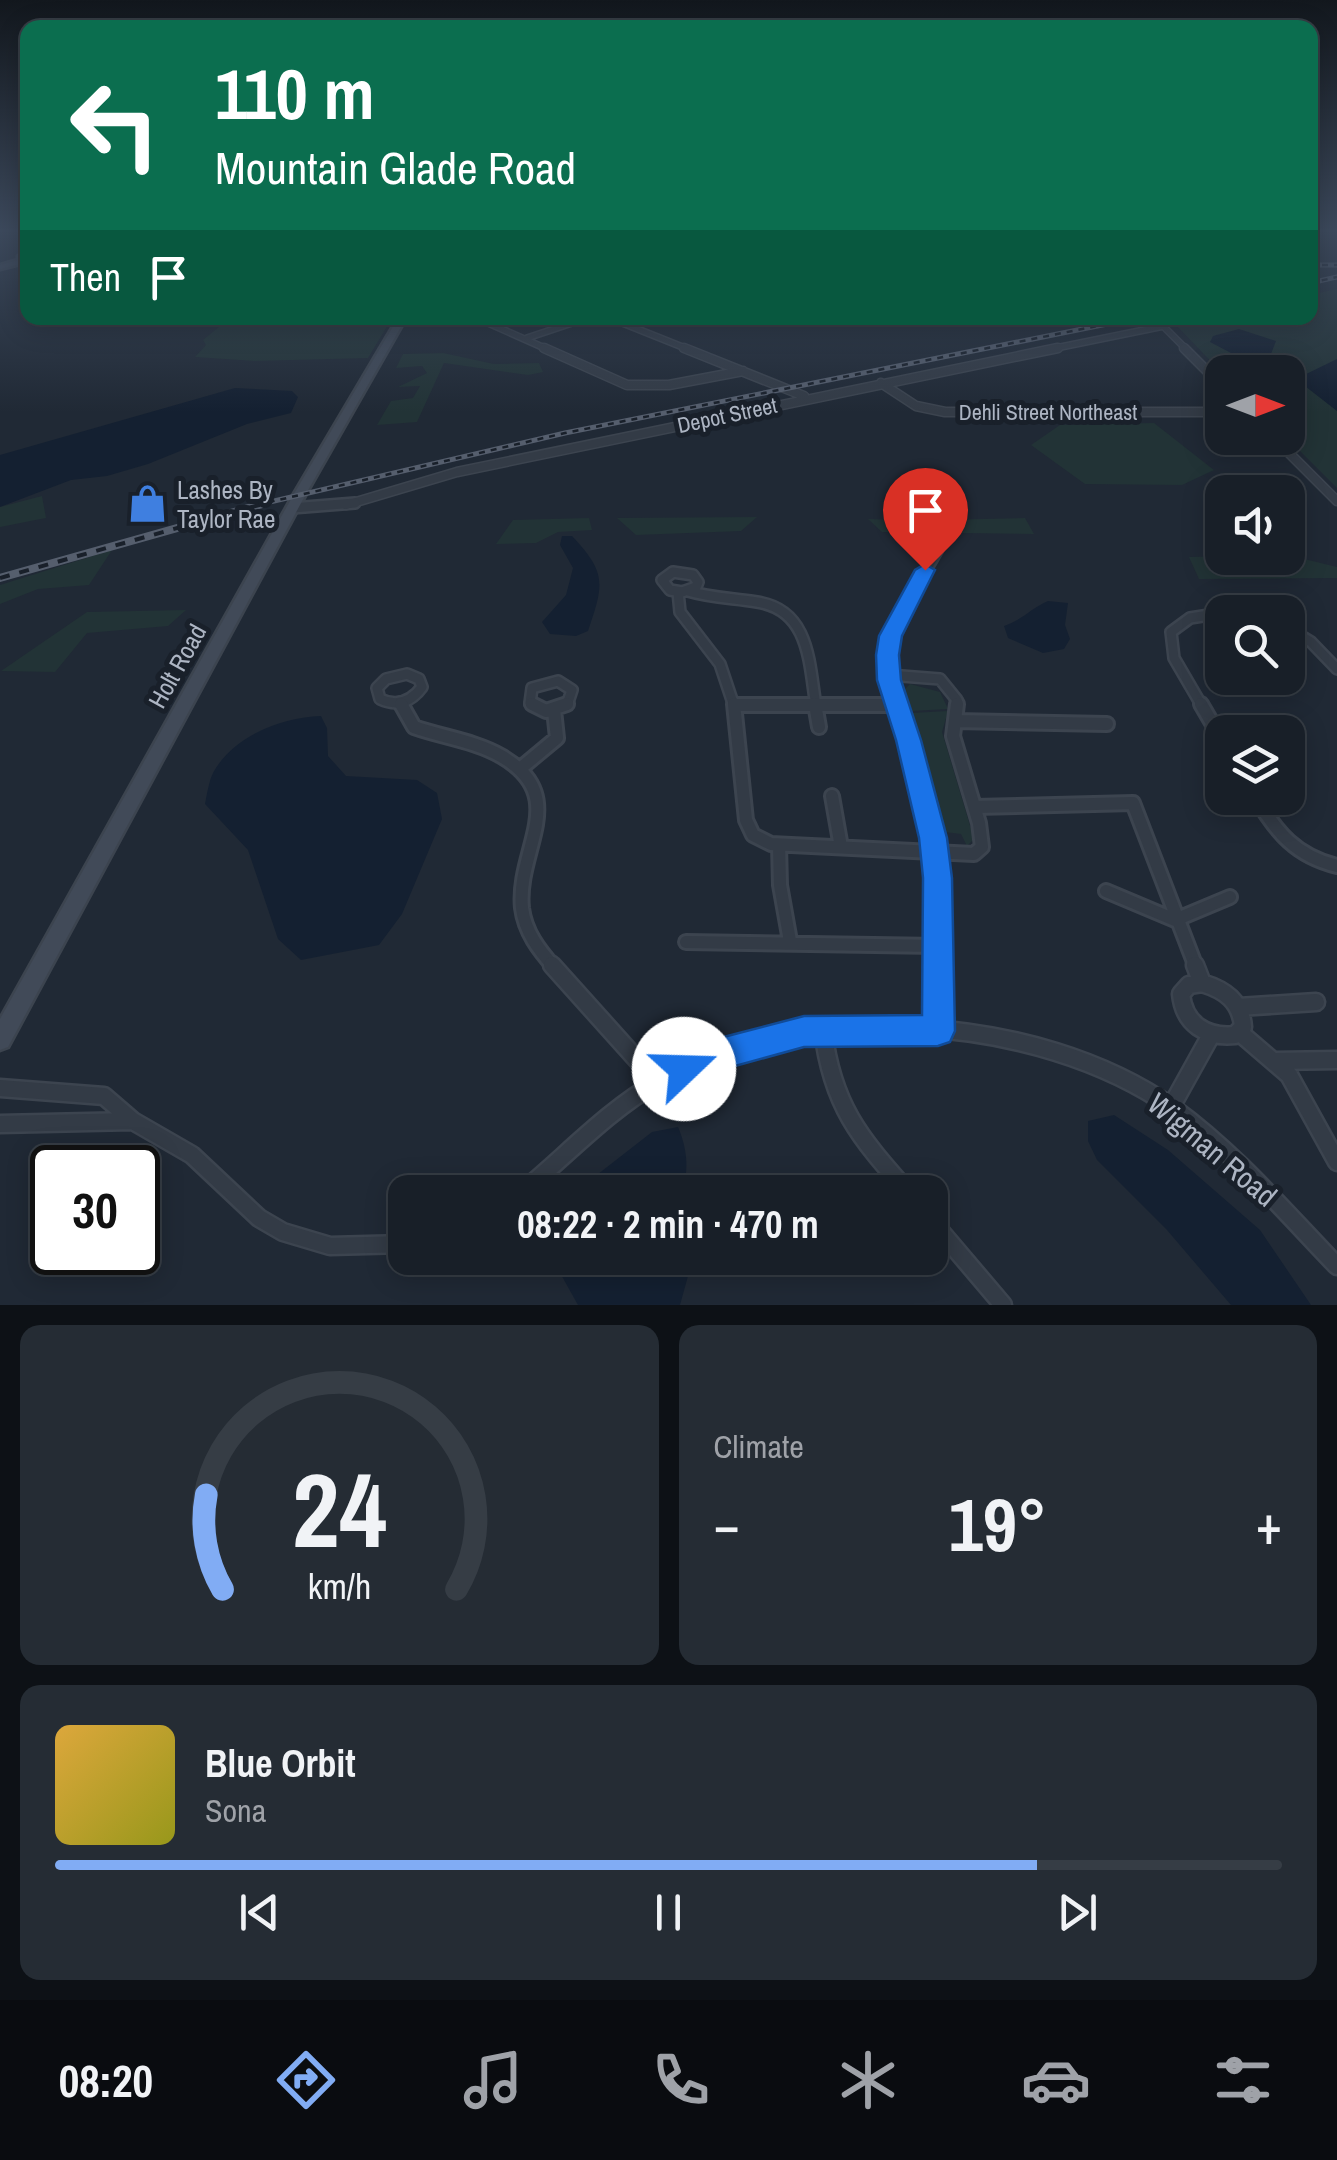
<!DOCTYPE html>
<html lang="en">
<head>
<meta charset="utf-8">
<style>
  :root { --surface:#181f28; --page:#252c34; --text:#f1f3f6; --muted:#9fa2a8; --line:#363d45; --accent:#81acf4 }
  body { margin:0; font-family:"Archivo Narrow",sans-serif; background:var(--page); color:var(--text); height:100vh; display:flex; flex-direction:column; font-size:38px; white-space:nowrap }
  * { box-sizing:border-box; margin:0 }
  p { font-size:32px; color:var(--muted) }
  .icon { flex:none; width:55px; height:55px; fill:none; stroke:currentColor; stroke-width:2; stroke-linecap:round; stroke-linejoin:round }
  .map { position:relative; height:1305px; overflow:hidden }
  .panel { display:flex; flex-direction:column; gap:20px; padding:20px; background:#0d1116; flex:1 }
  .panel>* { flex:none }
  .banner { position:absolute; left:20px; top:20px; width:1298px; height:305px; border-radius:20px; box-shadow:0 5px 25px #0003,0 0 0 2px var(--line); background:#0b6e4f; color:#fff; overflow:hidden }
  .needle { width:65px; rotate:90deg }
  .controls { position:absolute; left:1205px; top:355px; display:grid; gap:20px }
  .controls a { display:grid; place-items:center; width:100px; height:100px; border-radius:20px; background:var(--surface); box-shadow:0 5px 25px #0003,0 0 0 2px var(--line); font-size:50px }
  .speed { position:absolute; left:30px; top:1145px; display:flex; gap:20px; font-size:50px; font-weight:700; text-align:center }
  .speed>* { display:grid; place-content:center; width:130px; height:130px; border-radius:50%; background:var(--surface); box-shadow:0 5px 25px #0003,0 0 0 2px var(--line); line-height:1 }
  .speed .limit { border:5px solid #111; border-radius:15px; background:#fff; color:#111 }
  .pin { position:absolute; display:grid; place-items:center; width:85px; height:85px; color:#fff; margin:-102px -42px; border-radius:50% 50% 50% 0; rotate:-45deg; box-shadow:0 0 10px #0007 }
  .pin .icon { rotate:45deg }
  .me { position:absolute; width:110px; margin:-55px; rotate:69deg; stroke-linejoin:round; filter:drop-shadow(0 0 8px #0008) }
  .turn { display:flex; align-items:center; gap:35px; height:210px; padding:0 30px; font-size:45px }
  .turn .icon { width:130px; height:130px; stroke-width:2.5 }
  .turn b { display:block; font-size:70px; line-height:85px }
  .then { display:flex; align-items:center; height:95px; padding:0 30px; background:#0003; gap:20px; font-size:38px }
  .big { font-size:75px; font-weight:800; line-height:1.1 }
  .panel .card { flex:1; display:flex; flex-direction:column; justify-content:center; gap:15px; min-width:0; padding:0 35px; border-radius:20px; background:var(--page) }
  .panel .dial { align-items:center; gap:0 }
  .dial svg { height:260px; overflow:visible; fill:none; stroke:var(--line); stroke-width:7; stroke-linecap:round; text-anchor:middle }
  .dial text { fill:var(--text); stroke:none }
  .song { display:flex; align-items:center; gap:30px }
  .cover { width:120px; height:120px; border-radius:15px; background:linear-gradient(135deg,hsl(40 70% 55%),hsl(60 70% 35%)) }
  .played { height:10px; border-radius:5px; background:linear-gradient(90deg,var(--accent) 80%,var(--line) 80%) }
  .keys { display:flex; justify-content:space-around; direction:ltr }
  .heat { display:flex; justify-content:space-between; align-items:center; font-size:55px; direction:ltr }
  .panel .tiles { flex:1; display:grid; gap:20px; grid-template-columns:1fr 1fr }
  .card:last-child { grid-column:span 2 }
  .trip { position:absolute; left:388px; top:1175px; width:560px; height:100px; border-radius:20px; background:var(--surface); box-shadow:0 5px 25px #0003,0 0 0 2px var(--line); font-weight:800; line-height:100px; text-align:center }
  .tabs { display:flex; height:160px; justify-content:space-around; align-items:center; background:#0a0c10; color:var(--muted) }
  .tabs .icon { width:70px; height:70px }
  .tabs .on { color:var(--accent) }
  .tabs b { font-size:45px; color:var(--text) }
  .map>svg:first-child { display:block }
  .green { fill:#223336 }
  .water { fill:#142031 }
  .lines { fill:none; stroke-linecap:round; stroke-linejoin:round }
  .minor-far4-casing { stroke:#3c444f; stroke-width:8 }
  .minor-far3-casing { stroke:#3c444f; stroke-width:11 }
  .minor-far2-casing { stroke:#3c444f; stroke-width:14 }
  .minor-far1-casing { stroke:#3c444f; stroke-width:18 }
  .minor-casing { stroke:#3c444f; stroke-width:21 }
  .secondary-casing { stroke:#3c444f; stroke-width:5 }
  .minor-far4 { stroke:#333b46; stroke-width:5 }
  .minor-far3 { stroke:#333b46; stroke-width:8 }
  .minor-far2 { stroke:#333b46; stroke-width:9 }
  .minor-far1 { stroke:#333b46; stroke-width:12 }
  .minor { stroke:#333b46; stroke-width:16 }
  .secondary { fill:#414a58; fill-rule:evenodd }
  .rail-far1-casing { stroke:#555e6d; stroke-width:5 }
  .rail-casing { stroke:#555e6d; stroke-width:8 }
  .rail-far1 { stroke:#19202a; stroke-width:2.5; stroke-dasharray:6; stroke-linecap:butt }
  .rail { stroke:#19202a; stroke-width:4; stroke-dasharray:10; stroke-linecap:butt }
  .route { fill:#1a73e8; stroke:#114b97; stroke-width:2.5 }
  .labels { text-anchor:middle; stroke-width:10; stroke-linejoin:round; paint-order:stroke }
  .far-street-label { font-size:22px; fill:#adb5c3; stroke:#19202a }
  .poi-label { font-size:25px; fill:#adb5c3; stroke:#19202a; text-anchor:start }
  .street-label { font-size:25px; fill:#adb5c3; stroke:#19202a }
  .near-street-label { font-size:30px; fill:#adb5c3; stroke:#19202a }
</style>
</head>
<body>
<div class="map">
<svg width="1337" height="1305" viewBox="0 0 1337 1305">
  <rect width="100%" height="100%" fill="#202935"/>
  <path class="green" d="M1337,289V488L1287,438L1288,372L1222,373L1175,324L1207,318H1310V295Z
    M230,318H392L368,358L255,361L195,357L206,345L203,340Z
    M443,353L494,364L539,363L543,372L528,375L444,363L417,422L377,425L391,401L413,398L420,386L398,387L427,373L422,366L396,368L403,354Z
    M1154,423L1214,470L1182,485L1085,484L1031,445L1060,425Z
    M42,496L46,518L0,527V507Z
    M757,517L741,531L636,535L617,518Z
    M589,518L592,530L558,532L536,543L496,544L513,520Z
    M1025,518L1034,534L882,532L868,519L899,520L918,528L936,520Z
    M112,550L89,585L38,589L0,604V585Z
    M1288,555L1337,567V578L1199,579L1189,557Z
    M186,610L168,626L87,633L55,672L1,671L87,612Z
    M910,684L940,692L948,709L911,711L904,690Z
    M948,711L942,732L974,839L967,846L961,834L945,832L911,713Z"/>
  <path class="water" d="M1239,329L1276,341L1271,354L1231,353L1210,342L1213,336Z
    M1337,359V411L1301,383L1300,377Z
    M235,388L292,391L298,397L291,413L247,424L148,464L107,476L71,480L0,507V455Z
    M562,536H572C607,573 604,584 588,631L576,636L550,634L542,622L566,595L573,568L560,545Z
    M1048,601L1068,603L1065,625L1070,639L1064,649L1043,653L1008,638L1004,626C1022,620 1030,609 1048,601Z
    M321,716L327,728L328,756L346,776L417,780L437,793L442,819L402,914L379,945L301,960L278,939L248,850L205,804C207,794 209,781 213,773C233,736 282,717 321,716Z
    M1114,1115L1168,1150L1260,1230L1311,1305H1231L1167,1230L1097,1160L1088,1141V1121Z
    M678,1127C687,1148 690,1171 681,1192H575L652,1132Z
    M526,1258H693L680,1305H578L559,1271Z"/>
  <g class="lines">
    <defs>
      <path id="minor-far4" d="M477,318L549,350
        M610,318L690,350
        M1155,318L1187,350
        M527,338L587,318
        M1046,350L1164,326"/>
      <path id="minor-far3" d="M544,348L627,385H669L743,371
        M684,348L804,396
        M1184,348L1222,386
        M881,383L916,406L945,412H1222
        M1274,438L1337,501
        M346,505L457,472L1058,348"/>
      <path id="minor-far2" d="M292,508L355,503
        M673,572L693,575L698,582L696,587L682,592L670,590L662,580Z
        M688,591C711,598 733,598 757,602C810,610 809,663 816,706
        M678,592L680,612L720,664L734,706
        M1288,628L1311,642L1337,669
        M407,674L419,679L422,687C411,702 397,707 380,699L377,688L386,679Z
        M889,675L940,679L957,700L956,706
        M400,703L402,706
        M734,705H897
        M537,706L530,703L532,688L558,681L572,690L567,705L562,706
        M898,706C874,636 905,608 938,549
        M1202,706L1174,658L1171,632L1190,618L1222,613"/>
      <path id="minor-far1" d="M401,704L414,727C442,737 475,741 501,756C572,797 516,849 522,908C525,932 539,950 554,967
        M532,704L546,711L567,704
        M734,704L746,820L753,835L771,844L974,854L982,847L979,823L953,736L957,704
        M815,704L819,727
        M897,704L933,839L938,967
        M1201,704L1222,740
        M734,705H897
        M955,721L1107,724
        M521,768L557,738L554,710
        M832,796L841,847
        M1256,798C1277,833 1296,856 1337,866
        M975,807L1133,803L1196,967
        M779,845L780,885L790,941
        M1106,891L1175,920L1230,897
        M686,942L938,946"/>
      <path id="minor" d="M552,965L657,1082
        M938,965V1031
        M1195,965L1202,983
        M1202,983C1225,990 1241,1001 1243,1027L1235,1035C1206,1038 1184,1024 1181,994L1189,985Z
        M1239,1007L1316,1002
        M823,1030C832,1105 859,1137 908,1192
        M1239,1032L1289,1075L1337,1162
        M1275,1061L1337,1060
        M0,1088L104,1096L133,1121L192,1155L259,1218L283,1232L330,1246L405,1244
        M1171,1107L1211,1035
        M0,1124L133,1121
        M522,1192C566,1156 608,1110 658,1082C803,999 1036,1012 1173,1108C1234,1152 1285,1212 1337,1266
        M930,1219L1003,1305"/>
      <path id="secondary" d="M18,256L28,258V262L0,269V265L18,260Z
        M398,318H406L307,492L8,1047L0,1050V1019L295,492Z"/>
    </defs>
    <use href="#minor-far4" class="minor-far4-casing"/>
    <use href="#minor-far3" class="minor-far3-casing"/>
    <use href="#minor-far2" class="minor-far2-casing"/>
    <use href="#minor-far1" class="minor-far1-casing"/>
    <use href="#minor" class="minor-casing"/>
    <use href="#secondary" class="secondary-casing"/>
    <use href="#minor-far4" class="minor-far4"/>
    <use href="#minor-far3" class="minor-far3"/>
    <use href="#minor-far2" class="minor-far2"/>
    <use href="#minor-far1" class="minor-far1"/>
    <use href="#minor" class="minor"/>
    <use href="#secondary" class="secondary"/>
    <defs>
      <path id="rail-far1" d="M1310,265H1337
        M1310,283L1337,277
        M257,505L565,433L1137,318"/>
      <path id="rail" d="M0,578L266,503"/>
    </defs>
    <use href="#rail-far1" class="rail-far1-casing"/>
    <use href="#rail" class="rail-casing"/>
    <use href="#rail-far1" class="rail-far1"/>
    <use href="#rail" class="rail"/>
  </g>
  <linearGradient id="sky" x2="0" y2="1"><stop stop-color="#12171d"/><stop offset="0.56" stop-color="#3c495c"/><stop offset="1" stop-color="#3c495c" stop-opacity="0"/></linearGradient>
  <rect width="1337" height="412" fill="url(#sky)"/>
  <path class="route" d="M925,564L935,570L902,636L899,655L901,680L921,740L947,838L952,878L955,1031L950,1042L938,1046L804,1047L717,1071L684,1086L672,1081L667,1069L672,1057L712,1040L804,1016L922,1015L923,878L919,838L896,740L877,680L876,655L879,636L915,570Z"/>
  <defs>
    <symbol id="shop-bare" viewBox="-9 -9 18 18"><path d="M-5-2.5h2.3a2.7 3.5 0 0 1 5.4 0H5L5.5 6h-11ZM-1.5-2.5h3a1.5 2.3 0 0 0-3 0Z" fill="#3f7fe0" stroke="#19202a" stroke-width="2.5" paint-order="stroke"/></symbol>
  </defs>
  <g fill-rule="evenodd">
    <use href="#shop-bare" x="120" y="476" width="55" height="55"/>
  </g>
  <g class="labels">
    <g class="far-street-label">
      <text x="1048" y="420">Dehli Street Northeast</text>
      <text transform="translate(727 415) rotate(-12)" y="8">Depot Street</text>
    </g>
    <g class="poi-label">
      <text x="177" y="499">Lashes By<tspan x="177" dy="29">Taylor Rae</tspan></text>
    </g>
    <g class="street-label">
      <text transform="translate(177 666) rotate(-61)" y="9">Holt Road</text>
    </g>
    <g class="near-street-label">
      <text transform="translate(1212 1150) rotate(40)" y="10">Wigman Road</text>
    </g>
  </g>
</svg>
<div class="controls">
<a><svg class="needle" viewBox="-14 -14 28 28"><path d="M0-13l5 13h-10z" fill="#e53935"/><path d="M0 13l5-13h-10z" fill="#9fa2a8"/></svg></a>
<a><svg class="icon" aria-label="sound" viewBox="0 0 24 24"><path d="M4 9h4l5-4v14l-5-4H4zM17 9q2 3 0 6"/></svg></a>
<a><svg class="icon" aria-label="search" viewBox="0 0 24 24"><circle cx="10" cy="10" r="6"/><path d="M15 15l6 6"/></svg></a>
<a><svg class="icon" aria-label="layers" viewBox="0 0 24 24"><path d="M12 4l9 5-9 5-9-5zM3 14l9 5 9-5"/></svg></a>
</div>
<div class="speed"><div class="limit">30</div></div>
<div class="pin" style="left:925px;top:570px;background:#d93025"><svg class="icon" aria-label="arrive" viewBox="0 0 24 24"><path d="M6 21V4h12l-3 4 3 4H6"/></svg></div>
<svg class="me" style="left:684px;top:1069px" viewBox="-20 -20 40 40"><circle r="19" fill="#fff"/><path d="M0-13L10 11 0 6-10 11z" fill="#1a73e8"/></svg>
<div class="trip">08:22 · 2 min · 470 m</div>
<div class="banner">
<div class="turn"><svg class="icon" aria-label="left" viewBox="0 0 24 24"><path d="M17 20v-9H6M10 6l-5 5 5 5"/></svg><div><b>110 m</b>Mountain Glade Road</div></div>
<div class="then">Then<svg class="icon" aria-label="arrive" viewBox="0 0 24 24"><path d="M6 21V4h12l-3 4 3 4H6"/></svg></div>
</div>
</div>
<section class="panel">
<div class="tiles">
<div class="card dial"><svg viewBox="0 0 100 80">
<path d="M14 69A42 42 0 1 1 86 69"/>
<path d="M14 69A42 42 0 0 1 9 40" stroke="#81acf4"/>
<text x="50" y="56" font-size="32" font-weight="700">24</text>
<text x="50" y="72" font-size="11">km/h</text>
</svg></div>
<div class="card"><p>Climate</p>
<div class="heat"><a>−</a><b class="big">19°</b><a>+</a></div>
</div>
<div class="card">
<div class="song"><i class="cover"></i><div><b>Blue Orbit</b><p>Sona</p></div></div>
<div class="played"></div>
<div class="keys"><svg class="icon" aria-label="previous" viewBox="0 0 24 24"><path d="M18 5L8 12l10 7zM5 5v14"/></svg><svg class="icon" aria-label="pause" viewBox="0 0 24 24"><path d="M8 5v14M16 5v14"/></svg><svg class="icon" aria-label="next" viewBox="0 0 24 24"><path d="M6 5l10 7-10 7zM19 5v14"/></svg></div>
</div>
</div>
</section>
<nav class="tabs">
<b>08:20</b>
<svg class="icon on" aria-label="directions" viewBox="0 0 24 24"><path d="M12 3l9 9-9 9-9-9zM9 14v-3h6M13 9l2 2-2 2"/></svg>
<svg class="icon" aria-label="music" viewBox="0 0 24 24"><path d="M9 18V5l10-2v13"/><circle cx="6" cy="18" r="3"/><circle cx="16" cy="16" r="3"/></svg>
<svg class="icon" aria-label="phone" viewBox="0 0 24 24"><path d="M5 4h4l2 5-3 2q2 4 5 5l2-3 5 2v4C11 20 4 13 5 4z"/></svg>
<svg class="icon" aria-label="climate" viewBox="0 0 24 24"><path d="M12 3v18M4 7l16 10M4 17L20 7"/></svg>
<svg class="icon" aria-label="car" viewBox="0 0 24 24"><path d="M5 17H2v-5l4-1 3-4h7l3 4 3 1v5h-3M9 17h6M6 11h13"/><circle cx="7" cy="17" r="2"/><circle cx="17" cy="17" r="2"/></svg>
<svg class="icon" aria-label="filters" viewBox="0 0 24 24"><path d="M4 7h16M4 17h16"/><circle cx="9" cy="7" r="2"/><circle cx="15" cy="17" r="2"/></svg>
</nav>
</body>
</html>
